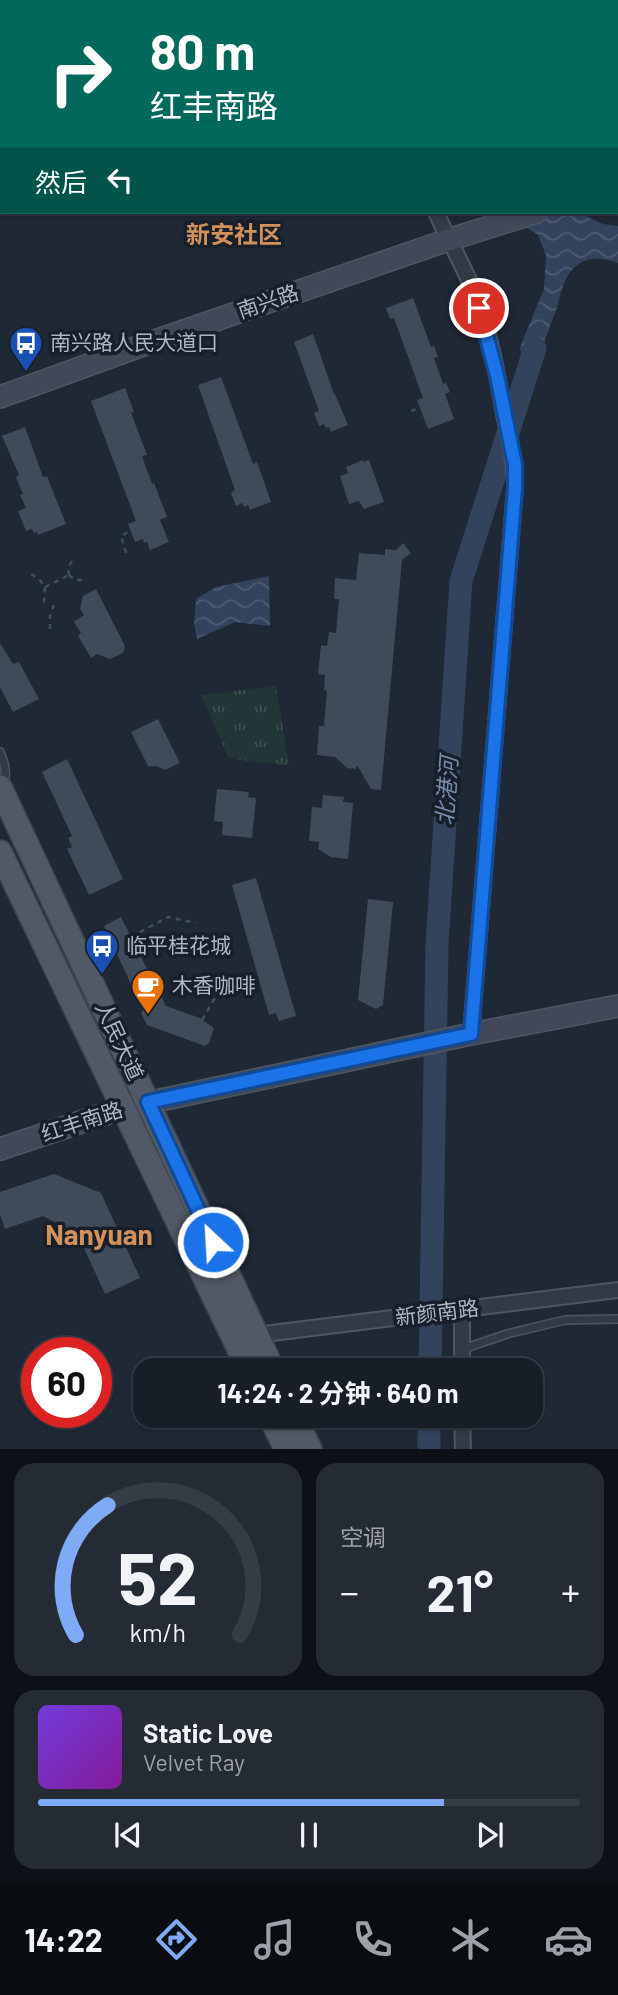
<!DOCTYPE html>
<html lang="zh">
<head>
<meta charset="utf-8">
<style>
  :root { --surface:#171e28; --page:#242b34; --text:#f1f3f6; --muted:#9ea2a8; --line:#363c45; --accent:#7faaf5 }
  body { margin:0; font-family:Barlow,"Noto Sans SC",sans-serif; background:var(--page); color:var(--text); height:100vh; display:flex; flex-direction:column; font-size:26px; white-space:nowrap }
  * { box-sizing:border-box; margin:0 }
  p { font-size:23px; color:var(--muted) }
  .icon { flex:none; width:38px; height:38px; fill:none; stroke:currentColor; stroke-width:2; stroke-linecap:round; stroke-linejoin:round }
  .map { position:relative; height:1449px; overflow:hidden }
  .sheet { display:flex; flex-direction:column; gap:14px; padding:14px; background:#0d1016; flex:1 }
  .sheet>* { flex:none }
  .guide { position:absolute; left:0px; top:0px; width:620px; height:214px; box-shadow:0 2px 5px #0004,0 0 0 2px var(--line); background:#00695c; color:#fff; overflow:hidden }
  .speed { position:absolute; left:21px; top:1337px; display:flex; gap:14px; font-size:35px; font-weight:700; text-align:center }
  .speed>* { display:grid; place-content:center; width:91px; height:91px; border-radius:50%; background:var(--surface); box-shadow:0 2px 5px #0004,0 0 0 2px var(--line); line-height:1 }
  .speed .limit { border:10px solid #d22; background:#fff; color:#111 }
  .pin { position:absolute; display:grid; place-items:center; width:60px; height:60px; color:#fff; margin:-30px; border:4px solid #fff; border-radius:50%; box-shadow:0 2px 7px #0007 }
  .me { position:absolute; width:77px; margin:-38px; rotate:335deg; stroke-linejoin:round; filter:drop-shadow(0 0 5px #0008) }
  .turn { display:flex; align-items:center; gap:24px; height:147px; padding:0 35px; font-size:32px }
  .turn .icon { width:91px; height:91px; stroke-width:2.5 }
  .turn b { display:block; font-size:49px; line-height:60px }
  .then { display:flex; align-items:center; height:66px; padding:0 35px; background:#0003; gap:14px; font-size:26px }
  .big { font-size:52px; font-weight:700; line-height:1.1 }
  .sheet .widget { flex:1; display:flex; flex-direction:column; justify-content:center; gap:10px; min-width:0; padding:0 24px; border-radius:21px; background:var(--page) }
  .sheet .dial { align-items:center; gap:0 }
  .dial svg { height:182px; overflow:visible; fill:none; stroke:var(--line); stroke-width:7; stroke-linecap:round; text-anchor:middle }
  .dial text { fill:var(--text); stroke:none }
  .song { display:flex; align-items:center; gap:21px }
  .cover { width:84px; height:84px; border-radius:10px; background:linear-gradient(135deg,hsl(260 70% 55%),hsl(290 70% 35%)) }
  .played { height:7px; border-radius:4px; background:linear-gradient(90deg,var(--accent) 75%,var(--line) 75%) }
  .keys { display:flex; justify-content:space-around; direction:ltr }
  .heat { display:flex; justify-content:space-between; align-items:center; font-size:38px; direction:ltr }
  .sheet .tiles { flex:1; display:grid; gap:14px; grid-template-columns:1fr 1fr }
  .widget:last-child { grid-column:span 2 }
  .trip { position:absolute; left:133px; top:1358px; width:410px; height:70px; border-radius:21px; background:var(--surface); box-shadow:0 2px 5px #0004,0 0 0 2px var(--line); font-weight:700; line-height:70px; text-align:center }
  .dock { display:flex; height:112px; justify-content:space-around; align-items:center; background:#090c10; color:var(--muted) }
  .dock .icon { width:49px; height:49px }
  .dock .on { color:var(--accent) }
  .dock b { font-size:32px; color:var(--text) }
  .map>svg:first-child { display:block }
  .grass { fill:url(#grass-tufts) }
  .water { fill:url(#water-waves) }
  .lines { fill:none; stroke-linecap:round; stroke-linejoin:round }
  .river { stroke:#33435d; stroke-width:23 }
  .building { fill:#404b5a }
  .lane-casing { stroke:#4d5561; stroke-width:10 }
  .street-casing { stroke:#4d5561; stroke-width:18 }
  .secondary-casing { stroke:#4d5561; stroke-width:24 }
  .primary-casing { stroke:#3c434f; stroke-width:26 }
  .path { stroke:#3f5154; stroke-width:2.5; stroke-dasharray:5 5; stroke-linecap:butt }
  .lane { stroke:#333a46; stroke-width:7 }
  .street { stroke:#333a46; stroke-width:14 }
  .secondary { stroke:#414959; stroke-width:21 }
  .primary { stroke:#515966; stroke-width:23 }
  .route-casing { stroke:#114b97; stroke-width:18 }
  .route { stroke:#1a73e8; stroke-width:12 }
  .labels { text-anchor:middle; stroke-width:7; stroke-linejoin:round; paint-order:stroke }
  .street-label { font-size:21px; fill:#adb5c3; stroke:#181f2a }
  .poi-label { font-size:21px; fill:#adb5c3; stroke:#181f2a; text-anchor:start }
  .water-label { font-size:23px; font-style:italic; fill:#758bab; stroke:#181f2a }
  .quarter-label { font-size:24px; font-weight:bold; fill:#d0915a; stroke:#181f2a }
  .district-label { font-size:28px; font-weight:bold; fill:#d0915a; stroke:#181f2a }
</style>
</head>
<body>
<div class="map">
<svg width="618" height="1449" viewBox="0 0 618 1449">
  <defs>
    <pattern id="grass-tufts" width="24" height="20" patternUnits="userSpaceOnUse" patternTransform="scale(1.75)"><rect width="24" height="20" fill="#223537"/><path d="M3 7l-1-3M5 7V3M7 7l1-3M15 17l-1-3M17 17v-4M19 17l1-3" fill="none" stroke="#3f5052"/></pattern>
    <pattern id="water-waves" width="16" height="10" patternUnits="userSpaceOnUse" patternTransform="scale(1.75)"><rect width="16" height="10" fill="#33435d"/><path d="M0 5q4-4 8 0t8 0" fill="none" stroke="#4e5c73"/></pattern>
  </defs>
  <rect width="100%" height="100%" fill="#1f2835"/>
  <path class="grass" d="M276,686L289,765L247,761L228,757L201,695Z"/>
  <path class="water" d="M502,212H577L603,224L618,226V263C604,258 588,256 576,266C563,276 561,296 556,310C547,335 537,359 528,383L520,347L544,289L546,255L538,235Z
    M269,576L270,626L235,622L197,639L194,623L196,599L216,587Z"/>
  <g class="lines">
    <path class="river" d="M430,1370L437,944L461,581L535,348
      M429,1449V1416"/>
  </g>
  <path class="building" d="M413,298L431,347L434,346L438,357L434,358L443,384L446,383L450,392L445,394L454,419L428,429L417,400L423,398L394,318L390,319L386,308Z
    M313,334L334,394H335L348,425L331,432L329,427L326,428L324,424L319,426L314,413L319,411L294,342Z
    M221,377L253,464L257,462L271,502L250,510L248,505L244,507L242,503L236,506L231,493L235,490L198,385Z
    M125,388L134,412L131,413L147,455L142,456L152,484L154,483L167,517L160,520L169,542L150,550L147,542L144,543L143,539L135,542L128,524L136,521L91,401Z
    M25,427L43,477L47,476L66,524L38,535L37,532L34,533L32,529L26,531L18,511L26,508L20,495L23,494L16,477L19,475L2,436Z
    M363,460V462L369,460L384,502L364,509L359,501L349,504L340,476L348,473L346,467Z
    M403,543L411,553L402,560L381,790L371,789L357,765L356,769L347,768L335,757L317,755L319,726H324L327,691L324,690L325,675L318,674L321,645L327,646L329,632L336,633L339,599H334L335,578L356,580L359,553L385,555V549L396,550Z
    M96,589L125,646L123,653L110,659L97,654L91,658L78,636L81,633L74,622L84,615L80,609L83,596Z
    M0,643L13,664L19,662L39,699L13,712L0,687Z
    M158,719L180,763L165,770L156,766H148L131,732Z
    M67,759L123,879L89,895L67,849L72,847L68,838L72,836L42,772Z
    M217,789L249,792L248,797L256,798L252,838L222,835L223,822L214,821Z
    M323,795L344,797L343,802L353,803L348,859L331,857L318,849L319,842L309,841L312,807L322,808Z
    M256,878L296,1016L279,1021L276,1013L269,1015L232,885Z
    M368,899L393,902L383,1005L376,1009L358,1000Z
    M121,917L166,1006L200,1018L214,1028L209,1043L205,1046L147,1025L141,1013L143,1010L104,926Z
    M54,1174L101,1193L140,1278L105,1294L77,1233L43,1216L5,1229L0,1214V1192Z"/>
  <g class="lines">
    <defs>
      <path id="lane" d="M0,752C5,763 7,774 4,785
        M463,1349L507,1334L565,1320L618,1319"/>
      <path id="street" d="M289,0L291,2
        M146,2L152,0
        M0,43L2,42
        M436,212C448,240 464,266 475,294C490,332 497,374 504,414C509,438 515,462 515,488L471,1034
        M462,1311V1370
        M256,1335L618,1290
        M462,1416L463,1449"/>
      <path id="secondary" d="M85,0L86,2
        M0,397L146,344L448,240L537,212
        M0,1149L123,1108L471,1034L618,1006"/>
      <path id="primary" d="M0,787L273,1370
        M0,852L249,1370
        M270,1416L286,1449
        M294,1416L310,1449"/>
    </defs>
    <use href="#lane" class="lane-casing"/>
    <use href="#street" class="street-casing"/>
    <use href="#secondary" class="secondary-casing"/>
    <use href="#primary" class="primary-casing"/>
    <path class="path" d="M411,411L420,408
      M126,553L121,536L130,531
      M31,574L39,579L45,587L44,603
      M69,575L75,580H83
      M69,575L68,568L72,561
      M45,587L69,575
      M50,629V616L54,605
      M131,937L168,917L196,923
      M202,1020L226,979"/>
    <use href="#lane" class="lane"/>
    <use href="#street" class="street"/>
    <use href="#secondary" class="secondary"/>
    <use href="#primary" class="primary"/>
  </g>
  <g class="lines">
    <defs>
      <path id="route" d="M213,1242L148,1102L471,1034L515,488V465L497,376L479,308"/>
    </defs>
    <use href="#route" class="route-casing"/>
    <use href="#route" class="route"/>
  </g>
  <defs>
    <symbol id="bus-pin" viewBox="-11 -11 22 30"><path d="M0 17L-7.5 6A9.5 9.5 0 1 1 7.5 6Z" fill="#1a4fb4" stroke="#181f2a"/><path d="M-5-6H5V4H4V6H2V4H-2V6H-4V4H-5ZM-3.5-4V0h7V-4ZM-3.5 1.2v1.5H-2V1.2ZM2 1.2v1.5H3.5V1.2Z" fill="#fff"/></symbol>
    <symbol id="cafe-pin" viewBox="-11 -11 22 30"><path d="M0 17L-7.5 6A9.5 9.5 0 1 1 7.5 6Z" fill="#e8710a" stroke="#181f2a"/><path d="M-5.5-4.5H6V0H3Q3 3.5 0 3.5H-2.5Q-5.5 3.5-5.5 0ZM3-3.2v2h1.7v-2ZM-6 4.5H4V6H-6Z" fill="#fff"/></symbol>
  </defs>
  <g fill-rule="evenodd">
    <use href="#bus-pin" x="7" y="324" width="38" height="52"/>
    <use href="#bus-pin" x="83" y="927" width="38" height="52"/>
    <use href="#cafe-pin" x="129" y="967" width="38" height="52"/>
  </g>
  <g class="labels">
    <g class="street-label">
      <text transform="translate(268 302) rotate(-19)" y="7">南兴路</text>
      <text transform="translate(119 1041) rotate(65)" y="7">人民大道</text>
      <text transform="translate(82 1122) rotate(-18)" y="7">红丰南路</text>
      <text transform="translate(437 1313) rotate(-7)" y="7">新颜南路</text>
    </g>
    <g class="poi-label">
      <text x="50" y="350">南兴路人民大道口</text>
      <text x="126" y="953">临平桂花城</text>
      <text x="172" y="993">木香咖啡</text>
    </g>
    <g class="water-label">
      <text transform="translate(447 791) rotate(-86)" y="8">北港河</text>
    </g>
    <g class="quarter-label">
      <text x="234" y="243">新安社区</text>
    </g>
    <g class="district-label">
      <text x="99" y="1245">Nanyuan</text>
    </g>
  </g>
</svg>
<div class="speed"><div class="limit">60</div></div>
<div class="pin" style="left:479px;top:308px;background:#d93025"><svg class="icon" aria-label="arrive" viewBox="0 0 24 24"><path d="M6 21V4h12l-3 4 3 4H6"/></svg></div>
<svg class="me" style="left:213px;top:1242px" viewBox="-20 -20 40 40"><circle r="17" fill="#1a73e8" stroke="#fff" stroke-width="3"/><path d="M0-11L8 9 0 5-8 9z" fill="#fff"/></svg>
<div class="trip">14:24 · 2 分钟 · 640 m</div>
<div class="guide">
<div class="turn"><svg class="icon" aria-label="right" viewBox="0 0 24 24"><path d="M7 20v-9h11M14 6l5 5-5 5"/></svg><div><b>80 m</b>红丰南路</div></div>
<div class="then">然后<svg class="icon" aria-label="left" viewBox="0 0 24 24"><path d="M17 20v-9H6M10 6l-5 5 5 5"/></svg></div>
</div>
</div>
<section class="sheet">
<div class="tiles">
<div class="widget dial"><svg viewBox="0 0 100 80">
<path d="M14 69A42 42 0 1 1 86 69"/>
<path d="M14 69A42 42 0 0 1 28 12" stroke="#7faaf5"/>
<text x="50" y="56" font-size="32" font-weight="700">52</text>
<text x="50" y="72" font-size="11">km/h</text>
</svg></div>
<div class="widget"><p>空调</p>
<div class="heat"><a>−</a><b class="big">21°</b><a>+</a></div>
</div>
<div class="widget">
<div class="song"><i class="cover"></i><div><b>Static Love</b><p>Velvet Ray</p></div></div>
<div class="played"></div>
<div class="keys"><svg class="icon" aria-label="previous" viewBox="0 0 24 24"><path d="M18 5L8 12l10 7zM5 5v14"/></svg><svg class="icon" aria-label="pause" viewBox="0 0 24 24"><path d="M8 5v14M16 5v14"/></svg><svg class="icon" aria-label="next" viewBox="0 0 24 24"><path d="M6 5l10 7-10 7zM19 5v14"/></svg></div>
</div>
</div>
</section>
<nav class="dock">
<b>14:22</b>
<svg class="icon on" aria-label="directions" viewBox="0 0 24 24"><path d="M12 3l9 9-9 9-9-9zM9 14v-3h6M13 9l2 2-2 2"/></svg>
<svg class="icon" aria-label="music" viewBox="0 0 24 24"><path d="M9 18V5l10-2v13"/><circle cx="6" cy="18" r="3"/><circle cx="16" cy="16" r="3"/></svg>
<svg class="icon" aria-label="phone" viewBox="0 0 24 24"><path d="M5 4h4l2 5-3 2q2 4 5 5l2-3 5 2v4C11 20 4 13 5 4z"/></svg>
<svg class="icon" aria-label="climate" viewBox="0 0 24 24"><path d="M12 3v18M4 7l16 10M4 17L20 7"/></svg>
<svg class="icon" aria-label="car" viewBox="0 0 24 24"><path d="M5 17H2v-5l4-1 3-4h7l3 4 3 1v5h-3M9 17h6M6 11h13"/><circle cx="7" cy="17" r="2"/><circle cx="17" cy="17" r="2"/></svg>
</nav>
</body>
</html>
